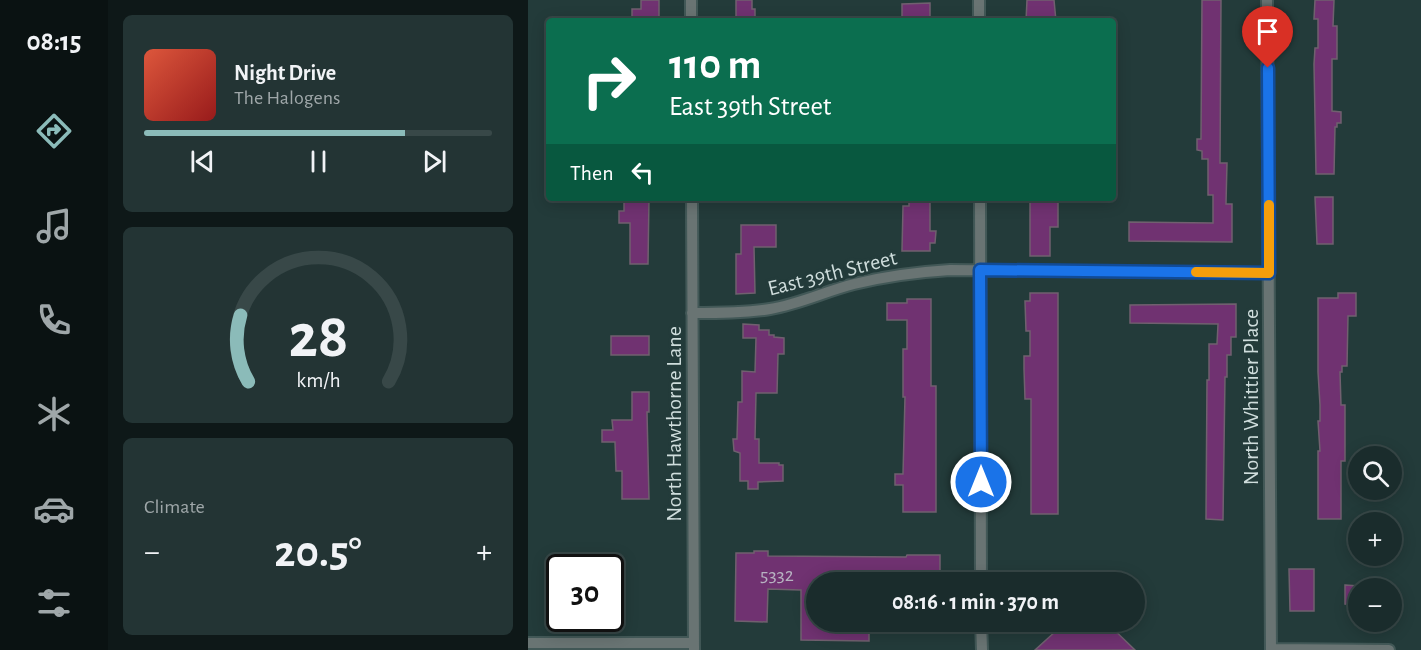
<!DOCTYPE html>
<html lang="en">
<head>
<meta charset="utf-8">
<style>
  :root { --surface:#1a2c2c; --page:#233434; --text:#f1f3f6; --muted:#9fa7a9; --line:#384848; --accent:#8bbbb9 }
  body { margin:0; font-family:"Alegreya Sans",sans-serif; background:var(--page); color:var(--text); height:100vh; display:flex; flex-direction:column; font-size:22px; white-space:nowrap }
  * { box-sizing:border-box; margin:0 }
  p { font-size:20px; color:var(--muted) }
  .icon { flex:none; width:33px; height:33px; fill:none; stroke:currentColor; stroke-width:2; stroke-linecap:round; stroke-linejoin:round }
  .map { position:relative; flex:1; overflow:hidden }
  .sheet { display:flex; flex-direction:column; gap:15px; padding:15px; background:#0e1818; width:420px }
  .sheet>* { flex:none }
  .top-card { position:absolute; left:18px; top:18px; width:570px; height:183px; border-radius:6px; box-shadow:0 3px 15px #0003,0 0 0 2px var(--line); background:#0b6e4f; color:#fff; overflow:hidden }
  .fabs { position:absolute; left:820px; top:446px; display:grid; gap:12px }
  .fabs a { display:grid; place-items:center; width:54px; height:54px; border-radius:50%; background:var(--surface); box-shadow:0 3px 15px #0003,0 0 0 2px var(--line); font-size:30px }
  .speed { position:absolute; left:18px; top:554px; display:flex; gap:12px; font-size:30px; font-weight:700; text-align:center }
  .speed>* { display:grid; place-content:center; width:78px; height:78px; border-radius:50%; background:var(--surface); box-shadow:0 3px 15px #0003,0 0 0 2px var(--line); line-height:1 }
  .speed .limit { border:3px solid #111; border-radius:9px; background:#fff; color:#111 }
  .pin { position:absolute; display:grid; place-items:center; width:51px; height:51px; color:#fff; margin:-62px -26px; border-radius:50% 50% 50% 0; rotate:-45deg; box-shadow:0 0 6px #0007 }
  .pin .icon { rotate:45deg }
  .me { position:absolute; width:66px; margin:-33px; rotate:0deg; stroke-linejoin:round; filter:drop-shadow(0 0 4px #0008) }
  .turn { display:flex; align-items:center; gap:21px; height:126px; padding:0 24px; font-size:27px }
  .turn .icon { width:78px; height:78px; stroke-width:2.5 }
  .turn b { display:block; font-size:42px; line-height:51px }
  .then { display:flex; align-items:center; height:57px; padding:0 24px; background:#0003; gap:12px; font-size:22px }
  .big { font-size:45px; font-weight:700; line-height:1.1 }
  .sheet .tile { flex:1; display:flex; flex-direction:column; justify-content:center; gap:9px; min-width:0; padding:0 21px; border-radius:9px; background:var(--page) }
  .sheet .dial { align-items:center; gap:0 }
  .dial svg { height:156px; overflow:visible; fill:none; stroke:var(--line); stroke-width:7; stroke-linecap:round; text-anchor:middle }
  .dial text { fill:var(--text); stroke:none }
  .song { display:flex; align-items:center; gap:18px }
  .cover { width:72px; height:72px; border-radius:9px; background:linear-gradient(135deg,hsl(10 70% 55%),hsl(0 70% 35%)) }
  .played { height:6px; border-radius:3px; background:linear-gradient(90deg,var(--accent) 75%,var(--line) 75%) }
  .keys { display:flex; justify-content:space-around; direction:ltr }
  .heat { display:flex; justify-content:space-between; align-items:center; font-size:33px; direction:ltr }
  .trip { position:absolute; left:278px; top:572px; width:339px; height:60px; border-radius:30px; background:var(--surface); box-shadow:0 3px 15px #0003,0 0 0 2px var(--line); font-weight:700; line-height:60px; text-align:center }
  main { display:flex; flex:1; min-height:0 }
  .dock { display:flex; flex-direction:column; width:108px; justify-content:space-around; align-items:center; background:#0a1212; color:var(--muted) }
  .dock .icon { width:42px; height:42px }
  .dock .selected { color:var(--accent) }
  .dock b { font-size:27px; color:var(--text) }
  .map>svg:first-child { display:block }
  .building { fill:#703271; stroke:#70606f; stroke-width:1.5 }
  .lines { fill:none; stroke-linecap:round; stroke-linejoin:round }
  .minor-casing { stroke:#425857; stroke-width:14 }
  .minor { stroke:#697473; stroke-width:10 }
  .route-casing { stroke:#114b97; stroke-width:15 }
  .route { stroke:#1a73e8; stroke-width:10 }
  .slow { stroke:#f59e0b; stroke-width:10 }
  .labels { text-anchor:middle; stroke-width:6; stroke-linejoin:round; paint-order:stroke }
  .number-label { font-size:20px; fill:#b7b2c1 }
  .street-label { font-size:22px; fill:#cfdddc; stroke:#233b3a }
</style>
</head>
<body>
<main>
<nav class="dock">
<b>08:15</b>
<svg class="icon selected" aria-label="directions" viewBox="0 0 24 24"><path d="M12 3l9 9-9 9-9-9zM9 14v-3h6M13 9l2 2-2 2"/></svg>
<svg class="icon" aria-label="music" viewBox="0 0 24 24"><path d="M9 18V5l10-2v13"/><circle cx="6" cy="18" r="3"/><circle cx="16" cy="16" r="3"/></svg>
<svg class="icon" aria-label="phone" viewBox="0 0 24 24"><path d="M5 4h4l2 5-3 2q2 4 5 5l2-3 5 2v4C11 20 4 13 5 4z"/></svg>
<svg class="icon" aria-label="climate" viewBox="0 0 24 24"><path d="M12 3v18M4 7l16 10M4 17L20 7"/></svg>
<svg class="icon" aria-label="car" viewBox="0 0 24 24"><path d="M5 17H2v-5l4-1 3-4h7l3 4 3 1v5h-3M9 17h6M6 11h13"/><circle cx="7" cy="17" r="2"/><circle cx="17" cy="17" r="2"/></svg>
<svg class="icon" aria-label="filters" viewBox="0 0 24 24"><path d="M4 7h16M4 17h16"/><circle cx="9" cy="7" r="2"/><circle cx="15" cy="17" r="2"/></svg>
</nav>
<section class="sheet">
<div class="tile">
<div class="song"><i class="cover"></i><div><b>Night Drive</b><p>The Halogens</p></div></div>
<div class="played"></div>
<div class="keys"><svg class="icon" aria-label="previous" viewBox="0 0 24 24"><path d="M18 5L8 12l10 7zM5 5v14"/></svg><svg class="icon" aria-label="pause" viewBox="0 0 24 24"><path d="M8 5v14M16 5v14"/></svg><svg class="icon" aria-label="next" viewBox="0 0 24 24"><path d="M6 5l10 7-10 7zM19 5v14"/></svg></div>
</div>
<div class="tile dial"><svg viewBox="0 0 100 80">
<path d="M14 69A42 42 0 1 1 86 69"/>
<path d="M14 69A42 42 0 0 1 10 35" stroke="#8bbbb9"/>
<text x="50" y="56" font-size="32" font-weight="700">28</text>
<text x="50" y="72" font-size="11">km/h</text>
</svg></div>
<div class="tile"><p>Climate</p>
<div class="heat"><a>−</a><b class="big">20.5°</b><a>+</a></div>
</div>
</section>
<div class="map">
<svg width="893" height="650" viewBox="0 0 893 650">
  <rect width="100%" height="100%" fill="#233b3a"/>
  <path class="building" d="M113,0H131V21H104V9H113Z
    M208,0H224V9H227V21H208Z
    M499,0H526L528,21H498Z
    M674,0H693L692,163H699L698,204H704V242L601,241V222L685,223V195H680V159H674V151L669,150V139H673Z
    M787,0H806L805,26H809V59H804V111L813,112V123H809V127H807L806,174H788L786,64L787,48H790V19H786Z
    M402,3V21H374V4Z
    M787,197H805V244H789Z
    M96,198H121L120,264H102V223H91V211H96Z
    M381,198H402V231H408L407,243H402V251H374L375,206H381Z
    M502,198H530V227H522V256H502Z
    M213,225H248V247H226L227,293L208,294V254H213Z
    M502,293H530V514H503V399H497L496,369V356H502V331H498L497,301H502Z
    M810,293H828V316H820L819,366H814V372H812L813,405H817V461H813V519H790V451H792L790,421H792V405L790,372V298H810Z
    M379,299H403V386H408V512H375V485H367V474H375L377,397H375V349H379V320H359V303H379Z
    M708,304V337H703V355H699V377H697L695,520L678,519L679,380H681V344H689L690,324L602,323V305Z
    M215,324L231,325V330H241V335H246V337L256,338V354H250L249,393H228L227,439H231V463H251V465H255V481L230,482V489H220V481H212V453L206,451L205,439H209L210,402H214V371L227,372L228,338H215Z
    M83,336H121V355H83Z
    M104,392H121V412H119L121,499H94V471H88L87,442H74V430H85L84,420H104Z
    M226,551H240V556L378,557L379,555H412V582H288V621H341V641L273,640V590L240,589L239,622L207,621L208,553H226Z
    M761,569H786V611H762Z
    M817,585L831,586V605L817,604Z
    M539,621H577L607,650H507Z"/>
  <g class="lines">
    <defs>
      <path id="minor" d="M163,0V21
        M451,0V21
        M739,0L743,650
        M164,198L166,650
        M452,198L453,582
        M164,313C191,313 217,313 242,309C272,304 298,291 326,284C358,276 390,272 422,270L741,273
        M453,621L454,650
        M0,643H166
        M743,649L861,650"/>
    </defs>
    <use href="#minor" class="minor-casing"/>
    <use href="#minor" class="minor"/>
  </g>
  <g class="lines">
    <defs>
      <path id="route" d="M453,482L452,270L741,273L740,68"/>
    </defs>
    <use href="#route" class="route-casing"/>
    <use href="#route" class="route"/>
    <path class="slow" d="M668,272L741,273V205"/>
  </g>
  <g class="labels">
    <g class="number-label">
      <text x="249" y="581">5332</text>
    </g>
    <g class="street-label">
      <text transform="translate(304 272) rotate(-14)" y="8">East 39th Street</text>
      <text transform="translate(722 397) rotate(-90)" y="8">North Whittier Place</text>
      <text transform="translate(145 424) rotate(-90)" y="8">North Hawthorne Lane</text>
    </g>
  </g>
</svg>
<div class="fabs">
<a><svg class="icon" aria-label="search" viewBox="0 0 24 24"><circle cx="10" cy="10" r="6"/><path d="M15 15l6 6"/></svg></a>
<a>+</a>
<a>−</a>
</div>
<div class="speed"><div class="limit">30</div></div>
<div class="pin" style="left:740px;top:68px;background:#d93025"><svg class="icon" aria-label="arrive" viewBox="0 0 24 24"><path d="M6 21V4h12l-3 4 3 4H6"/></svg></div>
<svg class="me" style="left:453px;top:482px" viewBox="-20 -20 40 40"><circle r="17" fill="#1a73e8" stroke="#fff" stroke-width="3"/><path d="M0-11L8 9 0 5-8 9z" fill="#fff"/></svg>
<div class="trip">08:16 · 1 min · 370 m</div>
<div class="top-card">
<div class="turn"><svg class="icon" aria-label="right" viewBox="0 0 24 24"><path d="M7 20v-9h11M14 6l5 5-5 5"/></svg><div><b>110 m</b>East 39th Street</div></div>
<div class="then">Then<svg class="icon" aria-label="left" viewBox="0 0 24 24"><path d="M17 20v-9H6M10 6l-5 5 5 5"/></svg></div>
</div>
</div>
</main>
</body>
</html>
